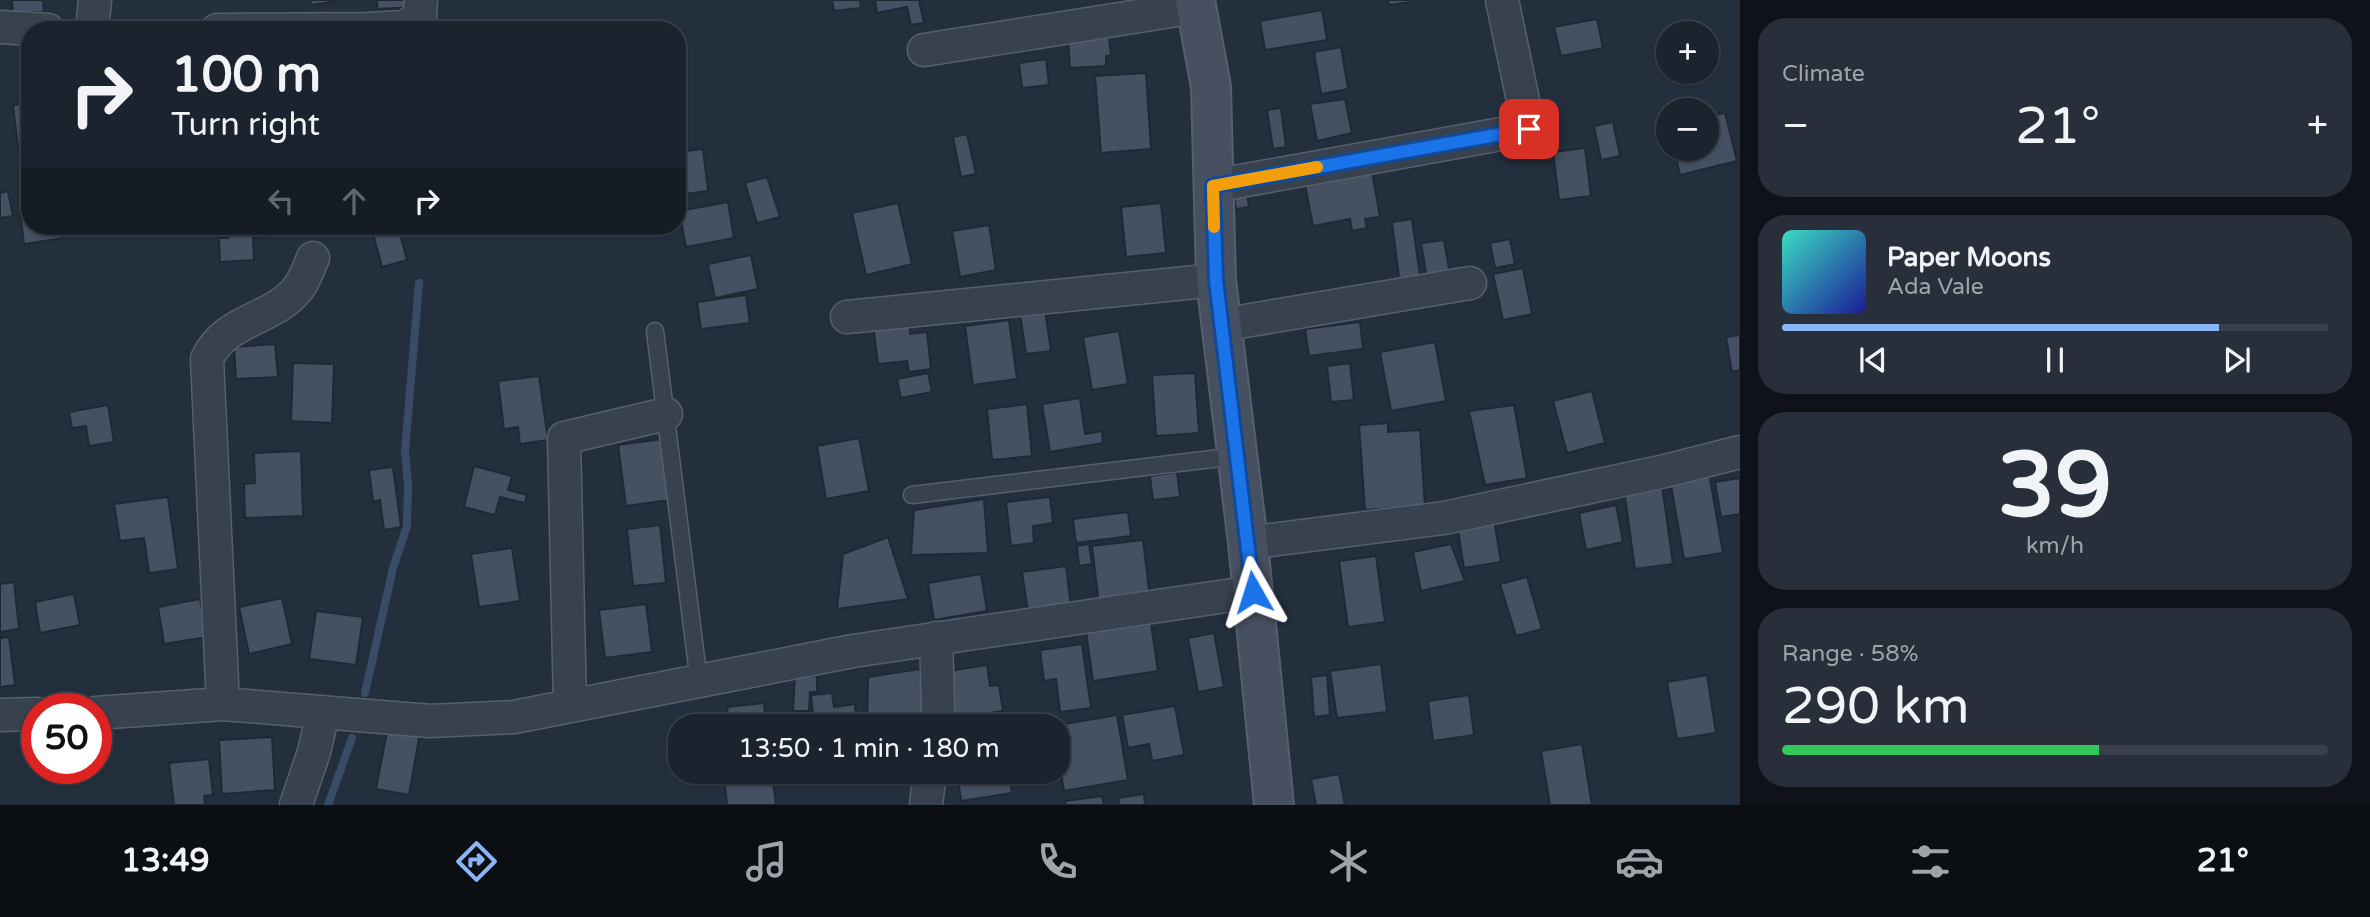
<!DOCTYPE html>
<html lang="en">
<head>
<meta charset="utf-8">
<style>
  :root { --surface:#1b232e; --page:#282f3a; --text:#f1f3f6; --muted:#a0a4aa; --line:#39404a; --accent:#8ab4f8 }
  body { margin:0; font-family:"Varela Round",sans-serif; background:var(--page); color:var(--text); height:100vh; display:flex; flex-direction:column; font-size:26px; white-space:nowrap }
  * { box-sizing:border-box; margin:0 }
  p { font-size:23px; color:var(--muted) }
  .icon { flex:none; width:38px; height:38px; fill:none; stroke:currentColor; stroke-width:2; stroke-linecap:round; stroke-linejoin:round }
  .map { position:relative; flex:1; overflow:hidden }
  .drawer { display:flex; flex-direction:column; gap:18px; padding:18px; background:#0f1319; width:630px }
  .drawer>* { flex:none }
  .top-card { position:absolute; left:21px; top:21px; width:665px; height:214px; border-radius:28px; box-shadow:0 2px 5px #0004,0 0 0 2px var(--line); background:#1b232e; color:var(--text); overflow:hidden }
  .buttons { position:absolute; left:1656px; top:21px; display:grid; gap:14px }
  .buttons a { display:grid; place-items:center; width:63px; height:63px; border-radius:50%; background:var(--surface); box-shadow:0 2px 5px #0004,0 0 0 2px var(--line); font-size:35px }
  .speed { position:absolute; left:21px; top:693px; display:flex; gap:14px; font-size:35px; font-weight:700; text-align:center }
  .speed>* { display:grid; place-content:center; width:91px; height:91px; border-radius:50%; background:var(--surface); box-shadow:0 2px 5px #0004,0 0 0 2px var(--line); line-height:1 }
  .speed .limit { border:10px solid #d22; background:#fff; color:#111 }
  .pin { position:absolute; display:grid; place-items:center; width:60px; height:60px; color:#fff; margin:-30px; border-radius:14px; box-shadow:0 4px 10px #0006 }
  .me { position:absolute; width:77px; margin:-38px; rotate:354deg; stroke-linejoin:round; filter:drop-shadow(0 0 5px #0008) }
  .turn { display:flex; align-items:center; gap:24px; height:147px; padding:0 35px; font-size:32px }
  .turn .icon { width:91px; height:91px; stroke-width:2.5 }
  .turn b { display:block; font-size:49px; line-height:60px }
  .lanes { display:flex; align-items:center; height:66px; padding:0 35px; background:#0003; justify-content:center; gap:35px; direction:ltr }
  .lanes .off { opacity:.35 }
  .big { font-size:52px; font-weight:600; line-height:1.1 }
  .drawer .widget { flex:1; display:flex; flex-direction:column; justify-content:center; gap:10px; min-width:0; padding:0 24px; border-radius:28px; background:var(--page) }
  .drawer .dial { align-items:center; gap:0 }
  .dial b { font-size:91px; line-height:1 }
  .song { display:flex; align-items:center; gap:21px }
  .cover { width:84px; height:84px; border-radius:10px; background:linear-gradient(135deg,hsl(170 70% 55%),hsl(240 70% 35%)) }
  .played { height:7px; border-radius:4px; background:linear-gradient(90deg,var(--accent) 80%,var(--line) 80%) }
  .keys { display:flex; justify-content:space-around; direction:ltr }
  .heat { display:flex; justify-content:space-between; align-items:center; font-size:38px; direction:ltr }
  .charge { height:10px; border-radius:5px; background:linear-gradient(90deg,#34c759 58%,var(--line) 0) }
  .trip { position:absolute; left:668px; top:714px; width:402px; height:70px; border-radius:28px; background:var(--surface); box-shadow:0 2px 5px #0004,0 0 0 2px var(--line); font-weight:600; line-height:70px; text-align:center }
  .dock { display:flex; height:112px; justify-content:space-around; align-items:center; background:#0b0e12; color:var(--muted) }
  .dock .icon { width:49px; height:49px }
  .dock .active { color:var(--accent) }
  .dock b { font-size:32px; color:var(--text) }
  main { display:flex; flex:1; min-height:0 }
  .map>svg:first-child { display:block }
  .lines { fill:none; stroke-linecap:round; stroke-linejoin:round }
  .stream { stroke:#394c67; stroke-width:8 }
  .building { fill:#455162; stroke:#1f2835; stroke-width:2 }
  .lane-casing { stroke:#565f6c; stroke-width:19 }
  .street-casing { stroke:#565f6c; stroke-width:35 }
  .secondary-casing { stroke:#565f6c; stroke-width:42 }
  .lane { stroke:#38414e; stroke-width:16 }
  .street { stroke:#38414e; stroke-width:32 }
  .secondary { stroke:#465061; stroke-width:38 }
  .route-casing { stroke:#114b97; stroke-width:18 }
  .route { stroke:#1a73e8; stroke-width:12 }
  .slow { stroke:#f59e0b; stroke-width:12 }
</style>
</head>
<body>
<main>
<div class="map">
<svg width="1740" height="805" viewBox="0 0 1740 805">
  <rect width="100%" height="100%" fill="#242f3e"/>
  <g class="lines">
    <path class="stream" d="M365,693L393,568L407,526L408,485L405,451L419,283
      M328,805L352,738"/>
  </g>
  <path class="building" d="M12,0H43L44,12L13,13Z
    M310,0H338V1L311,5Z
    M377,0H416L417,7L377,9Z
    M832,0H860L861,8L834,11Z
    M875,0H919L924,23L911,25L907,7L877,13Z
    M1388,0H1410L1411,2L1389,5Z
    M1322,10L1327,40L1265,50L1260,21Z
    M1597,19L1603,48L1561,56L1554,27Z
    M1109,37L1111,55L1106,56V66L1070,68L1068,39Z
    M1341,47L1348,89L1321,94L1314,52Z
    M1046,59L1049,85L1022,88L1019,63Z
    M26,64H30V96H29Z
    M1146,73L1151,149L1101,153L1095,76Z
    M1345,99L1352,133L1317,141L1310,104Z
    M30,103V146L18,147L13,105Z
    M1281,108L1286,147L1273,149L1267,110Z
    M1725,113L1737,161L1680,175L1674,149H1706V117Z
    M1613,122L1620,156L1601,160L1594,126Z
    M967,134L976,174L961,177L953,137Z
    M1585,148L1591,196L1559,200L1553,152Z
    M703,149L708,191L677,195V152Z
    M25,154L30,155V180L21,179Z
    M1370,160L1380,217L1365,219L1367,228L1352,231L1350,219L1313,226L1305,185Z
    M767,177L780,217L757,223L745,183Z
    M1246,187L1249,207L1236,209L1233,189Z
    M8,191L13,216L0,218V193Z
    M30,195V226H63L64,238L24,244L18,196Z
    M728,202L734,238L686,247L679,211Z
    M898,203L912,264L866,275L852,213Z
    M1161,203L1166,253L1126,257L1121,207Z
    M1412,219L1420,276L1399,278L1392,222Z
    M989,225L996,270L960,277L952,231Z
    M228,226H276V236L253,237L254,260L220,262L219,238H228Z
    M371,226H398L407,260L382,267Z
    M1510,239L1515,264L1495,268L1490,243Z
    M1444,240L1450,274L1427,278L1421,243Z
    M751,255L758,289L715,298L708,264Z
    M1523,268L1532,314L1503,320L1493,274Z
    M746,295L750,323L701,329L697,302Z
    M1045,310L1051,351L1026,354L1020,314Z
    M1009,320L1017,379L973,385L965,326Z
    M909,321L910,334L927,332L931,369L909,372L907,361L878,364L873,325Z
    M1360,322L1363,349L1309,356L1305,329Z
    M1119,331L1128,384L1092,390L1083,337Z
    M1740,335V370L1732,372L1726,337Z
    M1435,342L1446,401L1391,411L1380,352Z
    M275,344L278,377L236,379L234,347Z
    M293,363L334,364L332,423L291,421Z
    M1350,363L1354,400L1331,402L1327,366Z
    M928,373L932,392L901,398L897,379Z
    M1195,373L1199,433L1156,436L1152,375Z
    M539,376L548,440L520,444L518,427L504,429L498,381Z
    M1592,391L1605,443L1567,453L1553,401Z
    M1080,398L1085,434L1102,431L1103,443L1050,452L1042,404Z
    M1027,404L1032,456L992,460L987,409Z
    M108,405L114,442L89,446L86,426L72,428L69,412Z
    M1514,405L1527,478L1485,485L1469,411Z
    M1388,423V432L1420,430L1425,506L1365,510L1359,425Z
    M859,438L869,491L826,499L817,446Z
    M662,439L670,500L626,506L618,445Z
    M301,451L303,516L245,518L244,484L255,483L254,453Z
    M474,466L512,476L508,490L527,495L525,503L500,497L495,515L464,507Z
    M393,467L401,527L384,530L380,500L373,502L369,470Z
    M1177,472L1180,497L1153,500L1150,476Z
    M1709,473L1723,553L1684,559L1670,480Z
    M1740,478V514L1721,517L1715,482Z
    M1662,485L1673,564L1635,569L1624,490Z
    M168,497L178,569L149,573L144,538L120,541L114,504Z
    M1050,497L1053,523L1033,526L1034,543L1011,546L1006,502Z
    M984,499L988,553L911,555L914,510Z
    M1616,505L1623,542L1586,550L1579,513Z
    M1128,512L1131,536L1076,543L1073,519Z
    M1493,514L1501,562L1464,568L1456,519Z
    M660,525L666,583L633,586L627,529Z
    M888,537L908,599L837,609L843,554Z
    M1143,540L1150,598L1099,605L1092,546Z
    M1089,544L1092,564L1079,566L1077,546Z
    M1451,544L1465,581L1421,591L1413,552Z
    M512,548L520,601L479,607L471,554Z
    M1376,556L1385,622L1348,627L1339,561Z
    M1066,566L1071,607L1028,612L1022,572Z
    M981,574L987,611L934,620L928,583Z
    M1527,577L1542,629L1516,636L1500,584Z
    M14,582L19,629L0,632V584Z
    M74,594L80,625L40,633L35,602Z
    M282,598L292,644L249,654L239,607Z
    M200,599L207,637L164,644L158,607Z
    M646,604L652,652L605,658L599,610Z
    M316,611L363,617L356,665L309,659Z
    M1151,623L1158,671L1093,681L1086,632Z
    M1214,633L1224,687L1198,692L1188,638Z
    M9,637L15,685L0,687V638Z
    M1082,644L1091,708L1060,712L1056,679L1044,681L1040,650Z
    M1381,664L1387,712L1337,718L1330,671Z
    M987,665L990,686L999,685L1003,711L954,718L948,671Z
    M920,669L925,726H867L868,677Z
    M795,675L817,676V692H810L809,711H793Z
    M1327,675L1330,715L1314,717L1311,677Z
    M1707,675L1716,733L1677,739L1667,682Z
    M832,693L834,707L855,704L857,724H853V726H798L797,715L813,713L811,695Z
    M1469,695L1474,735L1433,741L1428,701Z
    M764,703L766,726H729L727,707Z
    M1175,706L1184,755L1152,761L1149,744L1128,748L1122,715Z
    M1117,715L1128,780L1064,791L1059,762V726H1052Z
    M389,721L421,727L409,795L376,789Z
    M272,737L275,790L222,794L219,740Z
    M1582,744L1592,805H1550L1541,751Z
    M209,759L213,795L204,796L205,805H174L169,763Z
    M761,772H772L776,805H727L724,776Z
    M957,772H1009L1012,793L961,801Z
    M1339,774L1345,805H1316L1311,779Z
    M1144,794L1145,805H1119L1118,798Z
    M1102,796L1104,805H1066L1065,801Z"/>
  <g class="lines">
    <defs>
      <path id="lane" d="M655,331L699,682
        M912,495L1237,456"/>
      <path id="street" d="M0,27L48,30
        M92,30L95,0
        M217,30L368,29L405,27L420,16L421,0
        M924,50L1196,7
        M1213,186L1529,129L1502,0
        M847,317L1216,280
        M1221,325L1470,283
        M1248,543L1444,518L1665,471L1740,452
        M936,638L938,708L936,726
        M223,704L207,359C225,318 276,320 299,287C305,279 309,267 313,258
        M570,706L564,438L666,414
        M96,713L223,704L430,721L514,717L853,651L1253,592
        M0,715L37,714
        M296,805L314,752L323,713
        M926,805L930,772"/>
      <path id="secondary" d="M1195,0L1211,87L1216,280L1248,543L1274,805"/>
    </defs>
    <use href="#lane" class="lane-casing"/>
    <use href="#street" class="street-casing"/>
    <use href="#secondary" class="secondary-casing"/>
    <use href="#lane" class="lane"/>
    <use href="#street" class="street"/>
    <use href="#secondary" class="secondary"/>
  </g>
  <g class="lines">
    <defs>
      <path id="route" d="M1253,592L1216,280L1213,186L1529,129"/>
    </defs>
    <use href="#route" class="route-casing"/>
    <use href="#route" class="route"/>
    <path class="slow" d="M1214,227L1213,186L1317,167"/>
  </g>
</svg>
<div class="buttons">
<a>+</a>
<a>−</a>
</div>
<div class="speed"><div class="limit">50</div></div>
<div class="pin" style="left:1529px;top:129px;background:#d93025"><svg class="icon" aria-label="arrive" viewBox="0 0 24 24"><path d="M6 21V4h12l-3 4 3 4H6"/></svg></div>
<svg class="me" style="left:1253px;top:592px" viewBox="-20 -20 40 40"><path d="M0-17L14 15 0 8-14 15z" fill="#1a73e8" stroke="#fff" stroke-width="4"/></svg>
<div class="trip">13:50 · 1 min · 180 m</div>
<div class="top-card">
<div class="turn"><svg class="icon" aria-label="right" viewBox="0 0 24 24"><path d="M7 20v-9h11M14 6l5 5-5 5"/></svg><div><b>100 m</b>Turn right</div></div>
<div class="lanes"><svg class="icon off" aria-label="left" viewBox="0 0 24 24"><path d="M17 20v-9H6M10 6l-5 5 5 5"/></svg><svg class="icon off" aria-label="ahead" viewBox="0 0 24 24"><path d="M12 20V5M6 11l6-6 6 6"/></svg><svg class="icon" aria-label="right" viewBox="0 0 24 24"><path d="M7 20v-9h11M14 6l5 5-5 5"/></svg></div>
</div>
</div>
<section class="drawer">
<div class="widget"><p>Climate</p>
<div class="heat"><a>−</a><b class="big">21°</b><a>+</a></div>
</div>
<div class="widget">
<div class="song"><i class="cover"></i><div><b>Paper Moons</b><p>Ada Vale</p></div></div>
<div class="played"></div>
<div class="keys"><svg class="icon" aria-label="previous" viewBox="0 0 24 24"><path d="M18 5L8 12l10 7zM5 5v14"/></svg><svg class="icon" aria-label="pause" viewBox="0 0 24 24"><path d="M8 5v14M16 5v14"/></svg><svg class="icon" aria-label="next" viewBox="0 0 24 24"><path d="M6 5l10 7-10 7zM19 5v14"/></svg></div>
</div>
<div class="widget dial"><b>39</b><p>km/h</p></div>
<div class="widget"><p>Range · 58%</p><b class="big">290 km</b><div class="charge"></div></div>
</section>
</main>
<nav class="dock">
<b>13:49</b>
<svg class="icon active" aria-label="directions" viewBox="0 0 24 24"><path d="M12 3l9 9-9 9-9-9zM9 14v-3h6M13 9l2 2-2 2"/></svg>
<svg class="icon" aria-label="music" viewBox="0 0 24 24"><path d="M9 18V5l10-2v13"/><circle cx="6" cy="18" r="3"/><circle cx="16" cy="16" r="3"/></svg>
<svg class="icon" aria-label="phone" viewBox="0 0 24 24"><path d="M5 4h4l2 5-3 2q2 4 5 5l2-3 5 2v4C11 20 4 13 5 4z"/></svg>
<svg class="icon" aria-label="climate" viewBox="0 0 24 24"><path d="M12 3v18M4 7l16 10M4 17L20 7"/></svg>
<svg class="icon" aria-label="car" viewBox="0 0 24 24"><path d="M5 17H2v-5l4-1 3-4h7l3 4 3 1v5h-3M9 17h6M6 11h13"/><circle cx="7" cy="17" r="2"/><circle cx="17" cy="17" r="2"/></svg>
<svg class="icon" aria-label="filters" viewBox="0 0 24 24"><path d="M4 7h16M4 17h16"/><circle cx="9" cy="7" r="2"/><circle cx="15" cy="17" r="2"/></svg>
<b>21°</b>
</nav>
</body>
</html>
